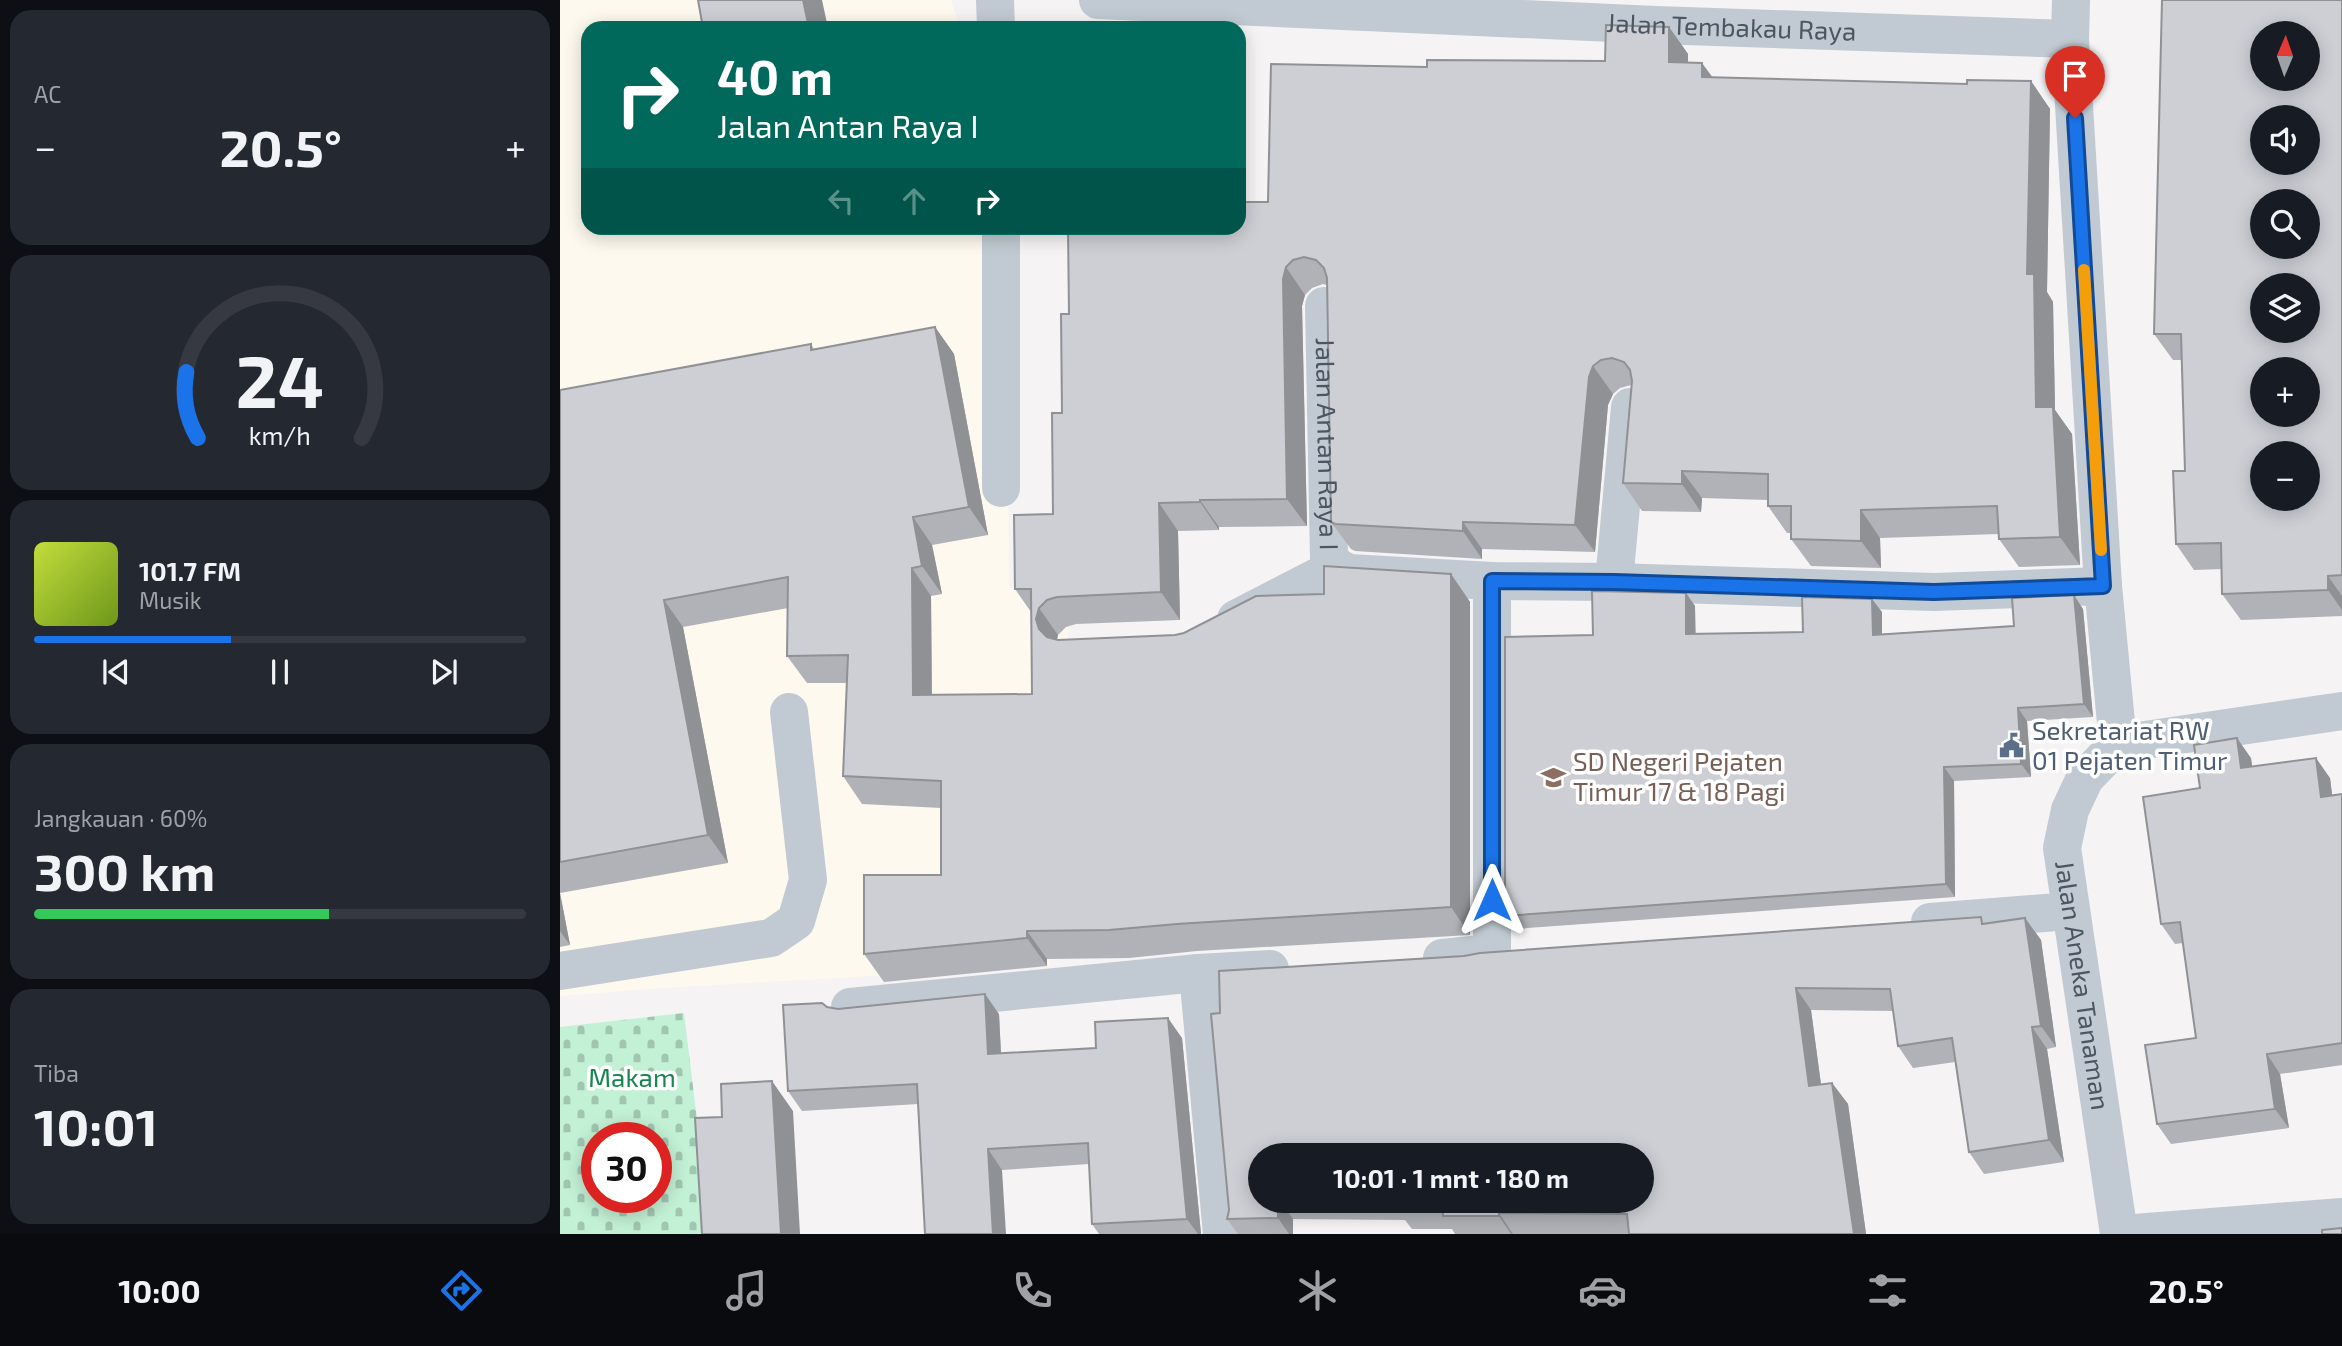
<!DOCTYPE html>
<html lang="id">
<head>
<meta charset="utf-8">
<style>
  :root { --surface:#171b24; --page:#242831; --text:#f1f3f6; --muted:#9ea1a6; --line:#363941; --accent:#1a73e8 }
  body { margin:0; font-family:"Exo 2",sans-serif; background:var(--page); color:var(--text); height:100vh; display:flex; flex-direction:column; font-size:26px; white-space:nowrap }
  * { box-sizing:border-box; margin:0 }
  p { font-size:23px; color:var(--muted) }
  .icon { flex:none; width:38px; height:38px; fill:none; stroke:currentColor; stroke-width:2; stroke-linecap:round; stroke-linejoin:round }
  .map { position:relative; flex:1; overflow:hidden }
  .panel { display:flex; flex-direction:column; gap:10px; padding:10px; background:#0d0f14; width:560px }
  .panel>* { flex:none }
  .guide { position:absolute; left:21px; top:21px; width:665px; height:214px; border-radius:21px; box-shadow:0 4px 18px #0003; background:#00695c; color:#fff; overflow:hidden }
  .needle { width:46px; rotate:2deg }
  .buttons { position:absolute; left:1690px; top:21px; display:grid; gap:14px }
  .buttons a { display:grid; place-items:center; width:70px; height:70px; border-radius:50%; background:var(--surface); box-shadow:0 4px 18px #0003; font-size:35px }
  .speed { position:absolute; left:21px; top:1122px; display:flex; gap:14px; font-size:35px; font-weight:700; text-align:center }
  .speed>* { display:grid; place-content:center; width:91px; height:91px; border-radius:50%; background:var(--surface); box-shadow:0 4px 18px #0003; line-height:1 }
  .speed .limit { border:10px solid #d22; background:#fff; color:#111 }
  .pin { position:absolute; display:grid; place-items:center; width:60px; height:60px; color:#fff; margin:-72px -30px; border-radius:50% 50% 50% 0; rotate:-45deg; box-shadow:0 0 7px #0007 }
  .pin .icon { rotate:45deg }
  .me { position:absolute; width:77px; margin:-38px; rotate:0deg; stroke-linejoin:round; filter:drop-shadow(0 0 5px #0008) }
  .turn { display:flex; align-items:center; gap:24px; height:147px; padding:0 21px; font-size:32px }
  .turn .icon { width:91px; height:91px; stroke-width:2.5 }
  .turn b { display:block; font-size:49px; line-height:60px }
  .lanes { display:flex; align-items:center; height:66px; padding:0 21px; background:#0003; justify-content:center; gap:35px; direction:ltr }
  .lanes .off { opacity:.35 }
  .big { font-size:52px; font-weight:700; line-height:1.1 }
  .panel .card { flex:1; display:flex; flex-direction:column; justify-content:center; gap:10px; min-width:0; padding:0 24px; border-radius:21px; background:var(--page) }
  .panel .dial { align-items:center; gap:0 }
  .dial svg { height:182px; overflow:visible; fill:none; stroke:var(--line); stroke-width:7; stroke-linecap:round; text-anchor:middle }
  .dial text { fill:var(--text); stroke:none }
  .song { display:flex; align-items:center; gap:21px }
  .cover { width:84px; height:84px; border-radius:10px; background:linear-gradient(135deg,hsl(70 70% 55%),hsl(80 70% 35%)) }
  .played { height:7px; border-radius:4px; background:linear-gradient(90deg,var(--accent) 40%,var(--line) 40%) }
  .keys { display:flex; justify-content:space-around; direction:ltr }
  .heat { display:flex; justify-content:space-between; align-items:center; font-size:38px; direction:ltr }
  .charge { height:10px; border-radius:5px; background:linear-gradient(90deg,#34c759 60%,var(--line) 0) }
  .trip { position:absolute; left:688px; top:1143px; width:406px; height:70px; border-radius:35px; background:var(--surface); box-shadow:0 4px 18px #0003; font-weight:700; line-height:70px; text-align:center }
  .dock { display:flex; height:112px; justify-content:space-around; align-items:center; background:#090b0e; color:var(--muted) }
  .dock .icon { width:49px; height:49px }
  .dock .on { color:var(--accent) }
  .dock b { font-size:32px; color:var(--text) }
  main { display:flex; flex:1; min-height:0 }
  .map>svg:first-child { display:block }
  .commercial { fill:#fdf9ef }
  .cemetery { fill:url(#cemetery-stones); fill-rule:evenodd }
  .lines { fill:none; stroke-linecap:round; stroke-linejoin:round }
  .minor { stroke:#c1cad2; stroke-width:38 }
  .wall { fill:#b0b2b7; fill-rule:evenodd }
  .shaded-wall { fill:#909195 }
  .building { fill:#cdcfd5; stroke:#909195; stroke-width:2; fill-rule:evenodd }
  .route-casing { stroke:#114b97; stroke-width:18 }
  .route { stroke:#1a73e8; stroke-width:12 }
  .slow { stroke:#f59e0b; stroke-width:12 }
  .labels { text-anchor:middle; stroke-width:7; stroke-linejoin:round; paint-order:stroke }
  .street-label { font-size:26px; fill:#4a5661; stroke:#fff }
  .service-label { font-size:26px; fill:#4e5e75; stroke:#fff; text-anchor:start }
  .education-label { font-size:26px; fill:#785e54; stroke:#fff; text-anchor:start }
  .park-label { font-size:26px; fill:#17864f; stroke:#fff }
</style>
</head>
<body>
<main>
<section class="panel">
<div class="card"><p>AC</p>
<div class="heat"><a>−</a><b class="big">20.5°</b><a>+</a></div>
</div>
<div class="card dial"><svg viewBox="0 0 100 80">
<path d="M14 69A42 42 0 1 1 86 69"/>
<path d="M14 69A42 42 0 0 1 9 40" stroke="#1a73e8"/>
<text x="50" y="56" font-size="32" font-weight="700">24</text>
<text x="50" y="72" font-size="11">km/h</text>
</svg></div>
<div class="card">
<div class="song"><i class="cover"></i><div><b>101.7 FM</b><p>Musik</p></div></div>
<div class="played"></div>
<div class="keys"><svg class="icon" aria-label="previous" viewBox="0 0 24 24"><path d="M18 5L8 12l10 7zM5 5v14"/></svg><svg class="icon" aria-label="pause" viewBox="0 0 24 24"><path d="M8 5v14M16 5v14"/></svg><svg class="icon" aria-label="next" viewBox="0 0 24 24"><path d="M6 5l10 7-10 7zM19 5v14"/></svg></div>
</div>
<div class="card"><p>Jangkauan · 60%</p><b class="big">300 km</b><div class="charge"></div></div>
<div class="card"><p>Tiba</p><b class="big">10:01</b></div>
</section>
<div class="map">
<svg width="1782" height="1234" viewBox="0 0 1782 1234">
  <defs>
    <pattern id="cemetery-stones" width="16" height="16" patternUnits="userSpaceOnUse" patternTransform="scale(1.75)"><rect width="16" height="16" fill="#c3f1d5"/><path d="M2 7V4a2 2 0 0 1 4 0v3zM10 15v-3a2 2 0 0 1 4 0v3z" fill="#a0c6b0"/></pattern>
  </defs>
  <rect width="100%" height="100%" fill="#f5f3f3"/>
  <path class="commercial" d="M0,0H391L400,28H28V228H446L449,588L510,595L490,966L103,988L0,996Z"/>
  <path class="cemetery" d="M124,1013L151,1234H0V1027ZM37,1138H96V1197H37Z"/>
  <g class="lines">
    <g class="minor">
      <path d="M435,0L436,28"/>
      <path id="s1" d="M538,0L1096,25L1510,39"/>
      <path id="s2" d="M1511,0L1510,39L1543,586L1558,744L1525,778L1510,810L1502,848L1559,1234"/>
      <path id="s3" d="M764,306L769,557L777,567L789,573L932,581L1054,582L1374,592L1543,586"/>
      <path d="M441,488V228"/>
      <path d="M1054,582L1070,407"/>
      <path d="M676,619L777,567"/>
      <path d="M1558,744L1782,711"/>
      <path d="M1370,922L1511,911"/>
      <path d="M882,958L932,953V581"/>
      <path d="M0,971L211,938L236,921L248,880L229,712"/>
      <path d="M290,1007L638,973"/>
      <path d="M662,1234L638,973L710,969"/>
      <path d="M1561,1234L1782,1217"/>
    </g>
  </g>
  <path class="wall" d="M1782,0V616L1681,620L1662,594V569L1634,570L1616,544L1625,471L1622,360H1613L1594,334Z
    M1109,27L1128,54V62L1153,77L1407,84L1471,81L1490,109L1487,292L1493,302L1495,410L1512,434L1520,565L1459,567L1439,539V534L1320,538L1321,568L1251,566L1231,539V533H1227L1208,506V500L1142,498L1141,512L1082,511L1063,483L1071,385L1060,388L1053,394L1048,405L1035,552L922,549V559L795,551L791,549L771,522L767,285L763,284L752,288L745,295L742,306L747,526L659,527V530L618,531L620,620L516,624L506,627L498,635L497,640L615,635L764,594L891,574L910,602V935L637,951L569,958L487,959V966L324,982L304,954L381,875V808L302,804L283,776L287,683H247L227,656L228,608L123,627L168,863L0,893L10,945L0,947V390L251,344L254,349L375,327L394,354L428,535L372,545L382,594L371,596L372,695L472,694L471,612L455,589L493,514L509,314L708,202L867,67L1045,61Z
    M1126,593L1135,606V634L1243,632L1322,612V634L1454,626L1523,609L1533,717L1467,721L1471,777L1394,781L1395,897L954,929L945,916L1033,635Z
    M1691,758L1692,767L1770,778L1772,796L1782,794V1065L1720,1074L1729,1128L1611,1144L1597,1124L1636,1038L1623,943L1615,944L1601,924L1640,788Z
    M1465,918L1481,940L1496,1047L1487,1049L1504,1162L1424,1174L1409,1152L1395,1062L1353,1068L1338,1046L1333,1011L1251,1010L1261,1084L1272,1083L1288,1104L1306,1234H895L892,1229H852L845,1220L733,1219V1234H678L667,1219L669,1210L651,1014L1426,924ZM1082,1155V1200H700Z
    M267,1007L278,1009L439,1014L441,1054L536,1048L622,1038L641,1234H539L532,1224L529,1164L442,1170L358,1104L242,1111L228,1091Z"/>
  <path class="shaded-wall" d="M243,0H262L268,28H249Z
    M1109,27L1128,54V90L1109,62Z
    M1142,63L1162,90L1142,77Z
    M1471,81L1490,109L1487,292L1493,302L1495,410L1512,434L1520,565L1500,537L1476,407L1467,274Z
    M726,267L745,295L742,306L747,526L727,499L723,279Z
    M375,327L394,354L428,535L409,507Z
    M1033,366L1053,394L1048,405L1035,552L1015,525L1029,377Z
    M1122,471L1142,498L1141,512L1122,484Z
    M640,500L659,527V530L640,502Z
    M599,503L618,531L620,620L601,592Z
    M1301,510L1320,538L1321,568L1301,541Z
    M353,517L372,545L382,594L362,566Z
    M903,522L922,549V559L903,531Z
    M352,568L371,596L372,723L353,695Z
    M891,574L910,602V935L891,907Z
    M1768,576L1782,596V610L1768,590Z
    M1126,593L1135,606L1136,647L1126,634Z
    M1514,595L1523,609L1533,717L1524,704Z
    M1312,599L1322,612V648L1313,635Z
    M104,600L123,627L168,863L148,835Z
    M479,608L498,635L495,646L479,629L476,619Z
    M1458,708L1467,721L1471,777L1461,764Z
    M1677,738L1691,758L1695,788L1681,768Z
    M1756,758L1770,778L1775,817L1761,797Z
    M1384,767L1394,781L1395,897L1386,884Z
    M0,893L10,945L0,931Z
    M1465,918L1481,940L1496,1047L1481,1026Z
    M467,931L487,959V966L467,938Z
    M1236,988L1251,1010L1264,1107L1249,1086Z
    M425,994L439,1014L442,1075L428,1054Z
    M608,1018L622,1038L641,1234H638L627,1219Z
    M1472,1027L1487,1049L1504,1162L1489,1140Z
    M1707,1054L1720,1074L1729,1128L1715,1109Z
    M212,1081L233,1111L240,1234H221Z
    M1272,1083L1288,1104L1306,1234H1294Z
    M428,1149L442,1170L446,1234H433Z
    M718,1200H720L733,1219V1234H729L718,1218Z
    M939,1213L953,1234H951L939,1216Z"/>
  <path class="building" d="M138,0H243L249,28H143Z
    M1602,0H1782V575L1768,576V590L1662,594L1661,543L1616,544L1613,471H1625L1621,334H1594ZM1703,33H1748V79H1703ZM1703,117H1748V163H1703ZM1703,201H1748V247H1703ZM1703,285H1748V331H1703ZM1703,369H1748V415H1703ZM1703,453H1748V499H1703Z
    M1046,25L1109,27V62L1142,63V77L1407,84V80L1471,81L1467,274H1474L1476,407H1493L1500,537L1439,539L1437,506L1301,510V541L1231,539V506H1208V474L1122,471V484L1063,483L1072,381L1070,370L1064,362L1052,358L1041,360L1033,366L1029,377L1015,525L903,522V531L775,524L771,522L767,278L764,268L756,260L744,257L733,260L726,267L723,279L727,499L640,500V502L599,503L601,592L497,597L487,600L479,608L476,619L479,629L487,637L498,640L615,635L624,633L696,596L764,594V566L891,574V907L617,924L549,930L467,931V938L304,954V875H381V781L283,776L288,655L227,656L228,577L104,600L148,835L0,862V390L251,344V350L375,327L409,507L353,517L362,566L352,568L353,695L472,694L471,589H455L454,515L493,514L492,413H502L501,314H509L508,228H679V202H708L711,64L867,67V60L1045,61Z
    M1032,591L1126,593V634L1243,632L1242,597L1312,599L1313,635L1454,626L1452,598L1514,595L1524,704L1458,708L1461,764L1384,767L1386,884L945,916V637L1033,635Z
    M1677,738L1681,768L1756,758L1761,797L1782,794V1043L1707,1054L1715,1109L1597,1124L1585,1045L1636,1038L1620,922L1601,924L1583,797L1640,788L1634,745Z
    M1421,917L1422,924L1465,918L1481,1026L1472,1027L1489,1140L1409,1152L1392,1038L1338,1046L1330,989L1236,988L1249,1086L1272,1083L1294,1234H1069L1067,1214L939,1213V1216H883V1208H837V1200H1082V1155H700V1200H718V1218L667,1219L669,1210L651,1014L660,1013L659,971L904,956L920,953Z
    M425,994L428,1054L536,1048L535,1022L608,1018L627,1219L532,1224L528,1143L428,1149L433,1234H365L357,1084L228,1091L223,1005L262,1003L267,1007L278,1009Z
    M212,1081L221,1234H142L135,1118L162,1117L161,1084Z
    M1782,1228V1234H1762V1230Z"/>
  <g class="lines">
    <defs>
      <path id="route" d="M932,900V581L1054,582L1374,592L1543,586L1515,118"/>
    </defs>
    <use href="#route" class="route-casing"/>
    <use href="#route" class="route"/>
    <path class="slow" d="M1524,270L1541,550"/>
  </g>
  <defs>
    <symbol id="civic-bare" viewBox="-9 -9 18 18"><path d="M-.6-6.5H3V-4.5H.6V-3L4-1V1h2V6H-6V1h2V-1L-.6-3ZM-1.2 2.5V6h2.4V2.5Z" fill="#5c6f8a" stroke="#fff" stroke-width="2.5" paint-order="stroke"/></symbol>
    <symbol id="school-bare" viewBox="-9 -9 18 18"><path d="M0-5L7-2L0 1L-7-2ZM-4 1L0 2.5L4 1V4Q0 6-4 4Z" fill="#8d6e63" stroke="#fff" stroke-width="2.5" paint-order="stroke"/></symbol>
  </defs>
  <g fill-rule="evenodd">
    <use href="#civic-bare" x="1434" y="728" width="35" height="35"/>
    <use href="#school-bare" x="976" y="760" width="35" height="35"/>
  </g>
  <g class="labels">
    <g class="street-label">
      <text dy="9" stroke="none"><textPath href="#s1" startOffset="634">Jalan Tembakau Raya</textPath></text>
      <text dy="9" stroke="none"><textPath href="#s3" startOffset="138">Jalan Antan Raya I</textPath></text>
      <text dy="9" stroke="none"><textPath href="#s2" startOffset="1006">Jalan Aneka Tanaman</textPath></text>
    </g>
    <g class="service-label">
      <text x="1472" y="740">Sekretariat RW<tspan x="1472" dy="30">01 Pejaten Timur</tspan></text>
    </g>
    <g class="education-label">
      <text x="1013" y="771">SD Negeri Pejaten<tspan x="1013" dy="30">Timur 17 &amp; 18 Pagi</tspan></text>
    </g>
    <g class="park-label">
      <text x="72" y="1087">Makam</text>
    </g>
  </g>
</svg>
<div class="buttons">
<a><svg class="needle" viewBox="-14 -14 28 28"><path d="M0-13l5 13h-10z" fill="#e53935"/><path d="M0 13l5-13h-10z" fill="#9ea1a6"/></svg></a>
<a><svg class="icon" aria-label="sound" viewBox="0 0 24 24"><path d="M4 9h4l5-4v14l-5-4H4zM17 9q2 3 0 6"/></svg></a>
<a><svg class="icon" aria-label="search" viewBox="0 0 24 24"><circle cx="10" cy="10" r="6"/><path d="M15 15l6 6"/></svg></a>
<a><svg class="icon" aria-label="layers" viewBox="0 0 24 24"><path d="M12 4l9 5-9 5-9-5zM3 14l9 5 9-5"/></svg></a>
<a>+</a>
<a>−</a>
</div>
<div class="speed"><div class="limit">30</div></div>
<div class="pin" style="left:1515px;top:118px;background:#d93025"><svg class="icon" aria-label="arrive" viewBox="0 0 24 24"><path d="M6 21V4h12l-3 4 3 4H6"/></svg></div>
<svg class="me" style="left:932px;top:900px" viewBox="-20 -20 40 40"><path d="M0-17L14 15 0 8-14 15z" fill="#1a73e8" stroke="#fff" stroke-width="4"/></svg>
<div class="trip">10:01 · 1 mnt · 180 m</div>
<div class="guide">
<div class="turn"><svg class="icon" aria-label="right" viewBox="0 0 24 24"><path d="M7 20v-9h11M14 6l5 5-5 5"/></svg><div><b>40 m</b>Jalan Antan Raya I</div></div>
<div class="lanes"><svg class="icon off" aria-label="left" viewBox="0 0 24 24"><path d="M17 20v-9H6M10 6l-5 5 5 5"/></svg><svg class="icon off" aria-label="ahead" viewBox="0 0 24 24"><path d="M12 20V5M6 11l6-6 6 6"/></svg><svg class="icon" aria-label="right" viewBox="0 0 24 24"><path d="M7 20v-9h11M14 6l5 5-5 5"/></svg></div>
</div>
</div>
</main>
<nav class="dock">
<b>10:00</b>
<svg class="icon on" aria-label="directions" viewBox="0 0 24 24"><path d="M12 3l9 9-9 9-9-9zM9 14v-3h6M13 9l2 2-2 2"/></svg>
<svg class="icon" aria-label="music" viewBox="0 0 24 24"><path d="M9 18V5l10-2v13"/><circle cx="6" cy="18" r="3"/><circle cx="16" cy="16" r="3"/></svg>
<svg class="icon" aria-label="phone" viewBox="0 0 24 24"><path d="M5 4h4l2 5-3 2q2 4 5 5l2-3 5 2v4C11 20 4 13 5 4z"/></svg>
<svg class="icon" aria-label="climate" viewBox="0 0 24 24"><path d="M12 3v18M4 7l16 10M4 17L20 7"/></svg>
<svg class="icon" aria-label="car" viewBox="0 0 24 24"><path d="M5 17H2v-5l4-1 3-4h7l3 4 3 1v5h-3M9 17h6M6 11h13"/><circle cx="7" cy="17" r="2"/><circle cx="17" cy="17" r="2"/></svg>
<svg class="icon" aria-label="filters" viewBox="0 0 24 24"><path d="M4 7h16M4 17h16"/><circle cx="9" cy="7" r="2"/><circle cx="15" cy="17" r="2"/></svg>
<b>20.5°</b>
</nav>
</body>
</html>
